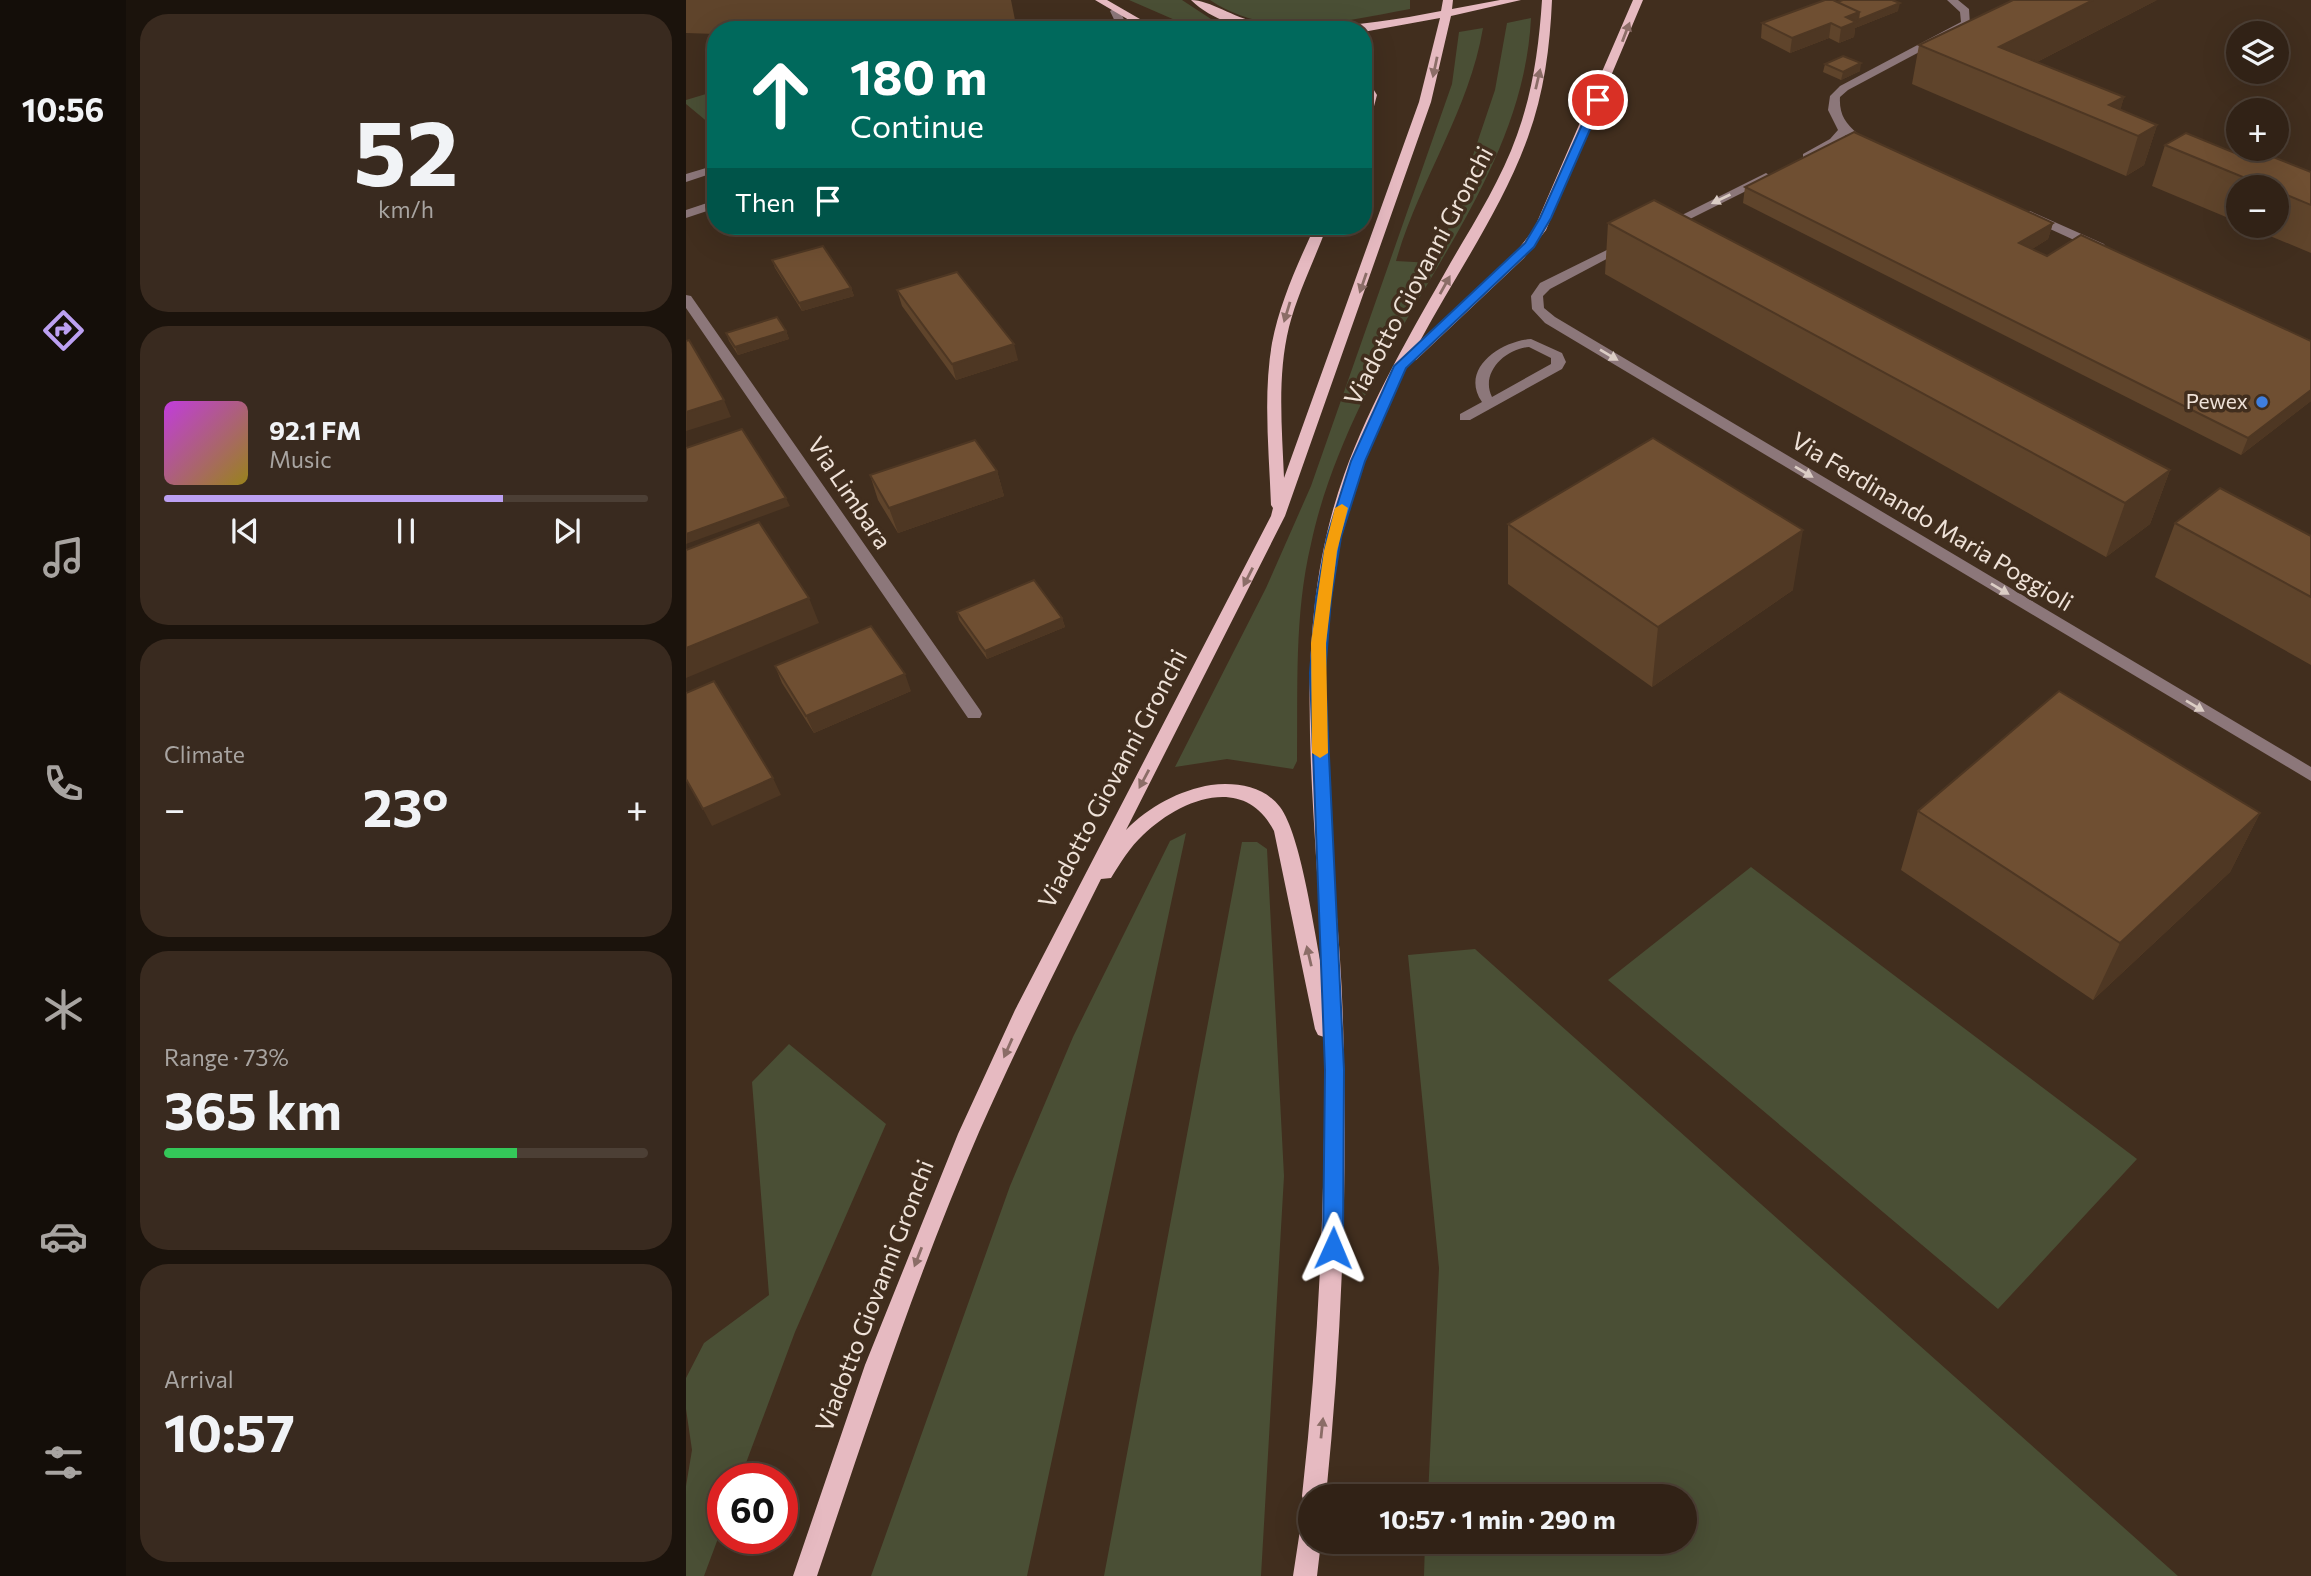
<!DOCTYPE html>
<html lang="en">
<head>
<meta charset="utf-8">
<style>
  :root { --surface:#312216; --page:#392a1f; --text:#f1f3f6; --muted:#a8a4a1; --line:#4c3f35; --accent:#bca0f2 }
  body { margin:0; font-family:Commissioner,sans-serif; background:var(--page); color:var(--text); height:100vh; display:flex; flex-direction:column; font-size:26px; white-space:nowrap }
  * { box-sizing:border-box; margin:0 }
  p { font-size:23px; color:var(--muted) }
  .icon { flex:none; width:38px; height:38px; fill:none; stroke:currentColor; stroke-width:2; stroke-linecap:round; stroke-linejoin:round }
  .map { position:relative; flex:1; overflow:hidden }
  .drawer { display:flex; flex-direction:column; gap:14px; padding:14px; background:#1b130c; width:560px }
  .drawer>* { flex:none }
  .guide { position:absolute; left:21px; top:21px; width:665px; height:214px; border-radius:28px; box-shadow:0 7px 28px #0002,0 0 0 2px var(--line); background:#00695c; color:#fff; overflow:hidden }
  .tools { position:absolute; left:1540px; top:21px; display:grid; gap:14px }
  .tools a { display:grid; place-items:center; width:63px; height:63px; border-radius:50%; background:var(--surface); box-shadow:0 7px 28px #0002,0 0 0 2px var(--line); font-size:35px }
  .speed { position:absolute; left:21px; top:1463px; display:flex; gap:14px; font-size:35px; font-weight:700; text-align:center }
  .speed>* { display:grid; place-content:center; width:91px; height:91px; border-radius:50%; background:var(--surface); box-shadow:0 7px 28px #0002,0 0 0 2px var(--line); line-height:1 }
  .speed .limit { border:10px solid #d22; background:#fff; color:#111 }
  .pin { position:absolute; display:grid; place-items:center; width:60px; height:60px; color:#fff; margin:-30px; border:4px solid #fff; border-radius:50%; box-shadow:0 2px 7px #0007 }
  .me { position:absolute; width:77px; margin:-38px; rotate:1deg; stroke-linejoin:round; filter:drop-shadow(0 0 5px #0008) }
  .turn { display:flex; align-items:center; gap:24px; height:147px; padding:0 28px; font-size:32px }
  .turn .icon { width:91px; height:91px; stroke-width:2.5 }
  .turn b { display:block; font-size:49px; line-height:60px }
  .then { display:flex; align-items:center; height:66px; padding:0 28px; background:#0003; gap:14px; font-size:26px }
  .big { font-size:52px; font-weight:700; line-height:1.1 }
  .drawer .widget { flex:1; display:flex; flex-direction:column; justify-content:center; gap:10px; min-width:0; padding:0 24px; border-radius:28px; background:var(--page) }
  .drawer .dial { align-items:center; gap:0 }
  .dial b { font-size:91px; line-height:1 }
  .song { display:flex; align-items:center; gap:21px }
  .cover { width:84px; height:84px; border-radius:10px; background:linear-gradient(135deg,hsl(290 70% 55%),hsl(50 70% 35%)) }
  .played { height:7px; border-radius:4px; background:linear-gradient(90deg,var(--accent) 70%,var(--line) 70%) }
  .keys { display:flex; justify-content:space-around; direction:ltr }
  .heat { display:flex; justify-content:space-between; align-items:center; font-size:38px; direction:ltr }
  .charge { height:10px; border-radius:5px; background:linear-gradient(90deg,#34c759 73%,var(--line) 0) }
  .trip { position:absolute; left:612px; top:1484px; width:399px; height:70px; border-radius:35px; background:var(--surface); box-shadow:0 7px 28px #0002,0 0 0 2px var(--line); font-weight:700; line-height:70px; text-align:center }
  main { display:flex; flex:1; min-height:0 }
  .tabs { display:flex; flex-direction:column; width:126px; justify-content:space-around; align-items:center; background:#140e09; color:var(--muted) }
  .tabs .icon { width:49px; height:49px }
  .tabs .on { color:var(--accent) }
  .tabs b { font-size:32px; color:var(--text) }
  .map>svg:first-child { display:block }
  .green { fill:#4a4f35 }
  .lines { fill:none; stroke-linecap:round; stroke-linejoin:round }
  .minor { fill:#8c777a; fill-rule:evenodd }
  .major { fill:#e6bac1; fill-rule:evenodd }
  .wall { fill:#5f442b }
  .shaded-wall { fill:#4e3723 }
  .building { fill:#6f4f32; stroke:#4e3723; stroke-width:2 }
  .oneway { fill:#8b6d67 }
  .oneway2 { fill:#dbcdc5 }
  .route { fill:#1a73e8; stroke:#114b97; stroke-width:2 }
  .slow { fill:#f59e0b }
  .shop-dot { fill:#3f7fe0; stroke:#412e1e; stroke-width:2.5 }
  .labels { text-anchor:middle; stroke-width:7; stroke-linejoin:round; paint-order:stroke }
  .far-poi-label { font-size:21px; fill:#efe2d8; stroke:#412e1e; text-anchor:end }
  .street-label { font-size:24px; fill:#efe2d8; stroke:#412e1e }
</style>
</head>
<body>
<main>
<nav class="tabs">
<b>10:56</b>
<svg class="icon on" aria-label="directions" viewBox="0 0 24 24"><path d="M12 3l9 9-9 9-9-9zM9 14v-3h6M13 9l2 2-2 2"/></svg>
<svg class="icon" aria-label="music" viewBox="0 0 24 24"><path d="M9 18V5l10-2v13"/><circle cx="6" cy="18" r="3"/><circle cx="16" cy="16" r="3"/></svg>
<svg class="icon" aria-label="phone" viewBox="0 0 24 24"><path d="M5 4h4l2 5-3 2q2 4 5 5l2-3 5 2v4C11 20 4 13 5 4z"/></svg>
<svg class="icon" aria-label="climate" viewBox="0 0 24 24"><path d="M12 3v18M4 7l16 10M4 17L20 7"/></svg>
<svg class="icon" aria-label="car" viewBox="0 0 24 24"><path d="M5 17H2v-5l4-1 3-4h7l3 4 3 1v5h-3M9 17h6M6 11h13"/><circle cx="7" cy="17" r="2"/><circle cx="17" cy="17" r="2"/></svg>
<svg class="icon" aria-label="filters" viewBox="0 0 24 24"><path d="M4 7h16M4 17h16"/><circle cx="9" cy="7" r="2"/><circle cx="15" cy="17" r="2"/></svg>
</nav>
<section class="drawer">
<div class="widget dial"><b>52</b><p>km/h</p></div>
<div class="widget">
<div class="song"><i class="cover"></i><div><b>92.1 FM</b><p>Music</p></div></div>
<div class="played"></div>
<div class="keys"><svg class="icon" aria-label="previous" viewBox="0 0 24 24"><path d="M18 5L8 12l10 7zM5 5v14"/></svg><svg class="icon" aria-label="pause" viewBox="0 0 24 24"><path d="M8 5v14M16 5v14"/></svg><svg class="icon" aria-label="next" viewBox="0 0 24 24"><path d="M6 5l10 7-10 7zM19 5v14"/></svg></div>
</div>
<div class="widget"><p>Climate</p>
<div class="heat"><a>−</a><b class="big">23°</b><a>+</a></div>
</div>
<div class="widget"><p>Range · 73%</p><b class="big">365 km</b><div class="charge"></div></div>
<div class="widget"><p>Arrival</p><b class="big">10:57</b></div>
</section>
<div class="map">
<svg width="1625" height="1576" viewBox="0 0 1625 1576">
  <rect width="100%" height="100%" fill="#412e1e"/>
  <path class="green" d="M443,0H496L528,21L564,30H512Z
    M524,0H724V9C658,21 585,41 524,0Z
    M845,18C838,162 734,279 675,404C654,448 635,496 625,544C608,615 612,689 611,761L607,769L541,759L489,767L580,588L625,486L766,84L773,32L797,28C783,111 733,181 710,261L746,263L757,244L809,90L821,23Z
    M30,91V129L0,104V100Z
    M500,833L341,1576H185L324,1186L387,1037L484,841Z
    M556,842H571L581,849L598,1176L575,1576H418Z
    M1065,867L1451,1159L1312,1309L922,980Z
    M789,949L1492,1576H738L739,1542H999V1496H742L753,1268L722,955Z
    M103,1044L200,1124L109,1332L54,1479H37V1525L18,1576H0V1486L6,1450L0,1409V1378L18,1343L83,1295L66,1082Z"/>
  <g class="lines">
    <path class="minor" d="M1261,0H1272L1283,9L1284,25L1162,90L1154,97C1153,114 1159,123 1172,134L1166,137L1160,135C1150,146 1131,160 1117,158V154L1144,139L1152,130L1142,110L1144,96L1154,86L1275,22L1274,12Z
      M429,8L434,11L443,30H433L424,11Z
      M30,165V172L0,182V174Z
      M1080,173L1086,177L1084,179L984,229L974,226Z
      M30,200V208L0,218V210Z
      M1344,211L1418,244L1420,247L1410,250L1340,218L1338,215Z
      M935,243L945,246L864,289L857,296L858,308L869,317L1625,767V781L859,323L846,309L845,296L854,283Z
      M0,295L5,296L294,710L296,714L294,718H282L0,308Z
      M845,339L876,353L880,362L876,369L784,420H774V414L796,402C773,369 815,341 845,339ZM843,347L865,358V364L806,397C794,373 819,349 843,347Z"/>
    <path class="major" d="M409,0H421L473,30H460Z
      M505,0C524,0 548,18 571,22C633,32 694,23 755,11L757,0H767L766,9L814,0H835L765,16L745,102L599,516L440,830C462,807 494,790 525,785C550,782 578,786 594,807C615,835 628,931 636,969C631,804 601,635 658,475C685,400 726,331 765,262C789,221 815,180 831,135C847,91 853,46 856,0H866C864,47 858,93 842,137C816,209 770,274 734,341L830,252L848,229L947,0H957L860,230L838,258L730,360L724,361C693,420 666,483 652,549C620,702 653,868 657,1022C662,1181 656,1338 640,1496H625V1507L619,1505L616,1496C633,1343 640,1191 638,1037L632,1035L629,1029L588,831C559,773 494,799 457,835C444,847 435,862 425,878L415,879C373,963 331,1046 293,1132C230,1277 181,1427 131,1576H107L179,1365L272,1134L329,1010L585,516L587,508L585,505C583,451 577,396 586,343C594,302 612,263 629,226H641C629,259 612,292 603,327C591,376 596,428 598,478L733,102L754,18L677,32V30C623,30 548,42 505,0Z
      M677,78L681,79L691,95L683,125L677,128V106L681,95L677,90Z
      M625,1514V1542H635L631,1576H607L616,1517Z"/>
  </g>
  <path class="wall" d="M0,0H325L331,30H30V34L0,33Z
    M1471,0L1351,62L1438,97L1434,110L1471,125L1458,165L1440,176L1226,84L1233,45Z
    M1151,2L1212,11L1169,28L1168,37L1153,43L1143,38L1104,53L1075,38L1076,23Z
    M1139,64L1174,71L1155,80L1137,72Z
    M1479,145L1551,154L1625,172V253L1560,226H1591V187H1552V222L1466,186Z
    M1059,187L1367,223L1362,239L1346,249L1361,256L1625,341V401L1555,455L1057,203Z
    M922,223L1484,470L1464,524L1420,557L919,274Z
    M123,226H167L136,237Z
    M86,260L165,288L168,296L116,311L89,268Z
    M211,290L332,360L270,380L216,306Z
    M100,331L103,339L52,355L43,341L40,333Z
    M311,471L318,496L212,533L192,500L184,475Z
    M1489,523L1625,536V665L1469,577Z
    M822,524L1107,590L966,687L822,584Z
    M271,612L376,618L379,627L301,659L273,620Z
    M89,666L225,691L128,733L96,683Z
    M1232,811L1574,813L1544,872L1407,1000L1215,870Z"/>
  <path class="shaded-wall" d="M1407,0H1471L1316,80L1313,47Z
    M1214,3L1212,11L1169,28L1168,37L1153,43L1155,28L1160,17L1173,12Z
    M1145,23L1143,38L1104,53L1106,38Z
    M1175,63L1174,71L1155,80L1157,72Z
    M1438,97L1430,126L1423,105Z
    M1471,125L1458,165L1440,176L1452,136Z
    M1367,223L1362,239L1329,260L1333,243Z
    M132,226H167L136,237Z
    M165,288L168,296L116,311L113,303Z
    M100,331L103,339L52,355L49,347Z
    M328,344L332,360L270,380L266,364Z
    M1625,390V401L1555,455L1562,438Z
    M38,400L45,417L0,431V412Z
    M1484,470L1464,524L1420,557L1439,503Z
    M311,471L318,496L212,533L203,508Z
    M100,498L104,506L0,544V534Z
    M1117,530L1107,590L966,687L972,627Z
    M123,598L133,623L0,678V648Z
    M376,618L379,627L301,659L299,651Z
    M219,674L225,691L128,733L120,716Z
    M87,778L95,795L26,826L17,809Z
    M1574,813L1544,872L1407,1000L1434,943Z"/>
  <path class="building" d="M1139,0H1147L1173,12L1160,17L1170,22L1155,28L1145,23L1106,38L1076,23Z
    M1157,0H1206L1214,3L1172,20L1173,12L1151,2Z
    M1327,0H1407L1313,47L1438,97L1423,105L1471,125L1452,136L1233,45Z
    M1157,56L1175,63L1157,72L1139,64Z
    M1168,132L1367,223L1333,243L1361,256L1395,235L1625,341V390L1562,438L1059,187Z
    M1500,133L1551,154L1559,149H1567L1625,172V205L1591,191V187H1581L1479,145Z
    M968,200L1484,470L1439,503L922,223Z
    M137,246L165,288L113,303L86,260Z
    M271,272L328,344L266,364L211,290Z
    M91,317L100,331L49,347L40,333Z
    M3,340L38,400L0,412V341Z
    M56,429L100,498L0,534V448Z
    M967,438L1117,530L972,627L822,524Z
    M289,440L311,471L203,508L184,475Z
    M1534,488L1625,536V597L1489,523Z
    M73,522L123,598L0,648V550Z
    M348,580L376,618L299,651L271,612Z
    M185,626L219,674L120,716L89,666Z
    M28,681L87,778L17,809L0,779V693Z
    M1373,691L1574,813L1434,943L1232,811Z"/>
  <defs><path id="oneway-solid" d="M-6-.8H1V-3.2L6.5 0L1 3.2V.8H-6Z" transform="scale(1.75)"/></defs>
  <g class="oneway">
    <use href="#oneway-solid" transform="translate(940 32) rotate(-69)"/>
    <use href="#oneway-solid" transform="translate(749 67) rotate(102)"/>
    <use href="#oneway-solid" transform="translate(852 79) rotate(-77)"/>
    <use href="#oneway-solid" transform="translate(677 283) rotate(109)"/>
    <use href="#oneway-solid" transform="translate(759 285) rotate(-61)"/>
    <use href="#oneway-solid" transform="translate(601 312) rotate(107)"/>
    <use href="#oneway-solid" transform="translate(562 577) rotate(117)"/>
    <use href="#oneway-solid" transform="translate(458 779) rotate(118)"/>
    <use href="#oneway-solid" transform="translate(623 956) rotate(-103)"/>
    <use href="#oneway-solid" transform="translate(322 1048) rotate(114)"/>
    <use href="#oneway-solid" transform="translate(232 1257) rotate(111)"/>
    <use href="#oneway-solid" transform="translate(636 1428) rotate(-84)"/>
  </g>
  <g class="oneway2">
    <use href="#oneway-solid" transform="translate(1035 199) rotate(154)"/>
    <use href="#oneway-solid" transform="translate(923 355) rotate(31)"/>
    <use href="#oneway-solid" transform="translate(1118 472) rotate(31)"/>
    <use href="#oneway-solid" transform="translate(1314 589) rotate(31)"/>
    <use href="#oneway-solid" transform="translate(1509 706) rotate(31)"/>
  </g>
  <path class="route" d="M908,98L917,100L865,218L848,247L720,368L679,461L655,537L645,599L639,673L658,1070L657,1248L654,1254L647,1257L640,1254L637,1248L639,1070L624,673L630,599L641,537L665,461L708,366L839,243L854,218Z"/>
  <path class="slow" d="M656,504L662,508L651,551L640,643L642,753L634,758L626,753L625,643L638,551L649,508Z"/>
  <circle class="shop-dot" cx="1576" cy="402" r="7"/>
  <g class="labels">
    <g class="far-poi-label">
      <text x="1562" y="409">Pewex</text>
    </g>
    <g class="street-label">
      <text transform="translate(733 276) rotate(-62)" y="8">Viadotto Giovanni Gronchi</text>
      <text transform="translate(163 493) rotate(56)" y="8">Via Limbara</text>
      <text transform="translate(1246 522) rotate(31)" y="8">Via Ferdinando Maria Poggioli</text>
      <text transform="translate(427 779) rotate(-62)" y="8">Viadotto Giovanni Gronchi</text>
      <text transform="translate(189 1296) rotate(-69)" y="8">Viadotto Giovanni Gronchi</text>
    </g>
  </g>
</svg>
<div class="tools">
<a><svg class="icon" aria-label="layers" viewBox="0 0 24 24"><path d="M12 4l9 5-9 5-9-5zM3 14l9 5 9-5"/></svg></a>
<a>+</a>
<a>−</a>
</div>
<div class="speed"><div class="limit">60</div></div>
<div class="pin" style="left:912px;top:100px;background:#d93025"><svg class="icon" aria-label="arrive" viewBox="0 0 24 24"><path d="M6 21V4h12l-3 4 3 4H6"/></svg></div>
<svg class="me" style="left:647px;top:1248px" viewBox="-20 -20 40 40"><path d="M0-17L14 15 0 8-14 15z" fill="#1a73e8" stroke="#fff" stroke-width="4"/></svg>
<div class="trip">10:57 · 1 min · 290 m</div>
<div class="guide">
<div class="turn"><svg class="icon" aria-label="ahead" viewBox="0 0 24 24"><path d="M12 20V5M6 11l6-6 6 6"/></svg><div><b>180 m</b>Continue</div></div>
<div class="then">Then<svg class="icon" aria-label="arrive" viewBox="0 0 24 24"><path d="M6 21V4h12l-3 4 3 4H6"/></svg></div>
</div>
</div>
</main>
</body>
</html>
